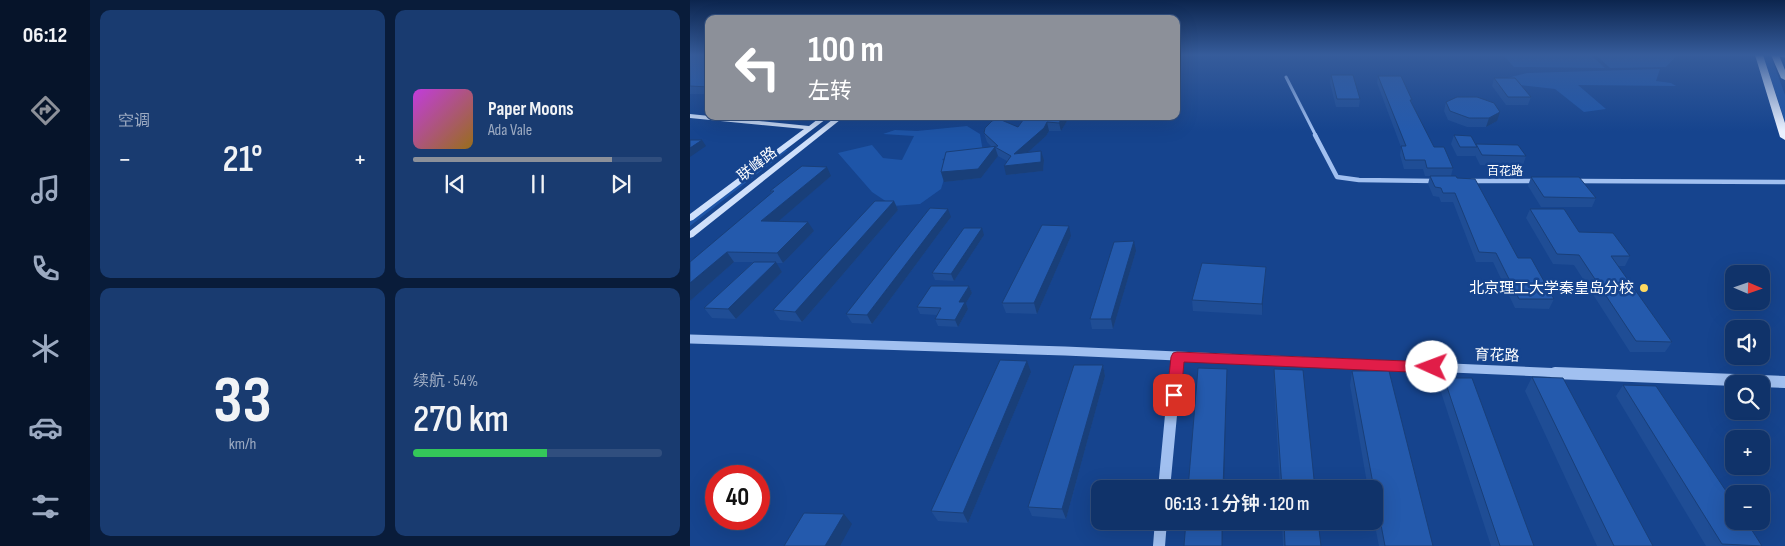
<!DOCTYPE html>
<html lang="zh">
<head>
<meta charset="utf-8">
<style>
  :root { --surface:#10336a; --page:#193b70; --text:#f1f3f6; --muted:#9caac1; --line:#304e7e; --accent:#8c9099 }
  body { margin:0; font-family:"Sofia Sans Condensed","Noto Sans SC",sans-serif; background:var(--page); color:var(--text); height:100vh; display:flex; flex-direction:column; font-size:19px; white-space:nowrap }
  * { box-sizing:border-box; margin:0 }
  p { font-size:16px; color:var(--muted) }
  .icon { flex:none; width:28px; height:28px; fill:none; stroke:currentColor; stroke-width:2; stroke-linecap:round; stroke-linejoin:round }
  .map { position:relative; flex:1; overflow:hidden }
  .panel { display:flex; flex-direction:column; gap:10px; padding:10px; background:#091c3a; width:600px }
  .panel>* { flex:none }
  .guide { position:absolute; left:15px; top:15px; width:475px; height:105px; border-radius:10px; box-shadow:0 5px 20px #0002,0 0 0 1px var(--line); background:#8c9099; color:#fff; overflow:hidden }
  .needle { width:32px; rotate:92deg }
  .controls { position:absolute; left:1035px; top:265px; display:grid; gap:10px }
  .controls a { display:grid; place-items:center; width:45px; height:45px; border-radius:10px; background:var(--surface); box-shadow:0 5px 20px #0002,0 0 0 1px var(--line); font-size:25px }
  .speed { position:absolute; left:15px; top:465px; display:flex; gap:10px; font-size:25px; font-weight:700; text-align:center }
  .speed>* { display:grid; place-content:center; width:65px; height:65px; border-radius:50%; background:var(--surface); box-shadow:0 5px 20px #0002,0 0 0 1px var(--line); line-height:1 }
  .speed .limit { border:8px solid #d22; background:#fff; color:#111 }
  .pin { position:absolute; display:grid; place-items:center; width:42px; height:42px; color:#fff; margin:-21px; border-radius:10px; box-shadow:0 2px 8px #0006 }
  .me { position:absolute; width:55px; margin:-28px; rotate:272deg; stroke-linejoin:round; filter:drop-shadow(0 0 4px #0008) }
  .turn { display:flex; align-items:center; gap:18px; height:105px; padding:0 20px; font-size:22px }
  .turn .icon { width:65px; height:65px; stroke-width:2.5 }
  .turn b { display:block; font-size:35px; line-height:42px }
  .big { font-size:38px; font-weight:600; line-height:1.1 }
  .panel .card { flex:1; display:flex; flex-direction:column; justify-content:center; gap:8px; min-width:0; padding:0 18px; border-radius:10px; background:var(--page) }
  .panel .dial { align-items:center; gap:0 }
  .dial b { font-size:65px; line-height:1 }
  .song { display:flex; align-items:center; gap:15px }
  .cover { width:60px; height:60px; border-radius:8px; background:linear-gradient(135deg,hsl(290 70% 55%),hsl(40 70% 35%)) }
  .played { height:5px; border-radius:2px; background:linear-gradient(90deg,var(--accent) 80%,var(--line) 80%) }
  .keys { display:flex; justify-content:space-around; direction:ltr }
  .heat { display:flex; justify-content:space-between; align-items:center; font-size:28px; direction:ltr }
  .charge { height:8px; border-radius:4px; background:linear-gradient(90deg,#34c759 54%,var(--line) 0) }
  .panel .tiles { flex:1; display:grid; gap:10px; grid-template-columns:repeat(2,1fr) }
  .trip { position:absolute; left:401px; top:480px; width:292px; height:50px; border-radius:10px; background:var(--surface); box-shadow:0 5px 20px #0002,0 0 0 1px var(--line); font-weight:600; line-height:50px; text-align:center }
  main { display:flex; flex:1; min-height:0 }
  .tab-bar { display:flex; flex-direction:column; width:90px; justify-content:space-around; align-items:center; background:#06142a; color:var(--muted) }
  .tab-bar .icon { width:35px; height:35px }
  .tab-bar .on { color:var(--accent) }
  .tab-bar b { font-size:22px; color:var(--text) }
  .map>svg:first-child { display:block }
  .green { fill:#1e55a8 }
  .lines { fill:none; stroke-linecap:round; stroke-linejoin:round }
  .minor-far1 { stroke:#a1c0f0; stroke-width:3 }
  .minor { stroke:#a1c0f0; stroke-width:4.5 }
  .tertiary-far1 { stroke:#a1c0f0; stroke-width:9 }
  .tertiary { stroke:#a1c0f0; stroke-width:12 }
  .secondary { fill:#cfe0fb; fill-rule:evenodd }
  .primary { fill:#eaf1ff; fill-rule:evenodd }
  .wall { fill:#1f4d95 }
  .shaded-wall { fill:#193f79 }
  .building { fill:#245aad; stroke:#193f79 }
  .route { fill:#e11d48; stroke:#92132f }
  .poi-dot { fill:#ffd960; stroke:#16448e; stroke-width:2 }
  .labels { text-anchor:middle; stroke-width:5; stroke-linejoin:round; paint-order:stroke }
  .far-street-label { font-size:12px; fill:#fff; stroke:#16448e }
  .street-label { font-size:15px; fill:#fff; stroke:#16448e }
  .poi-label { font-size:15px; fill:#fff; stroke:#16448e; text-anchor:end }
</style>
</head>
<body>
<main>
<nav class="tab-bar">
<b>06:12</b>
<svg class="icon on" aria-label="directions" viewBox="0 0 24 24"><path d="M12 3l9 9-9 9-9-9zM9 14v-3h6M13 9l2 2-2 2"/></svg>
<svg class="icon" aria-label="music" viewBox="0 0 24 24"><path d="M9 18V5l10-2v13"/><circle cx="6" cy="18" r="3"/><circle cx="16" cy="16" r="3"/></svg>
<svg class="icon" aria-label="phone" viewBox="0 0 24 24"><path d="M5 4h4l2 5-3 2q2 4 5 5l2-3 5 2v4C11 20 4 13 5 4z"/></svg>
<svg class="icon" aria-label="climate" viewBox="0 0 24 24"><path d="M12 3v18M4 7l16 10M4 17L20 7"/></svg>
<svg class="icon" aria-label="car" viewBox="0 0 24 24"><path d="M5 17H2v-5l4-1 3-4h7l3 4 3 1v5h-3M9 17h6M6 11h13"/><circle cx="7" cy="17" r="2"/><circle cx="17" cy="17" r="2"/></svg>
<svg class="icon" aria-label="filters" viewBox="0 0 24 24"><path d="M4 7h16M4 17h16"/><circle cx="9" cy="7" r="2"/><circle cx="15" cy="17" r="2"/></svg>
</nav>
<section class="panel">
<div class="tiles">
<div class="card"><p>空调</p>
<div class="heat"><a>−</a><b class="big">21°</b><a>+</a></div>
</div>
<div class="card">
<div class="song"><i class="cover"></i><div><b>Paper Moons</b><p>Ada Vale</p></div></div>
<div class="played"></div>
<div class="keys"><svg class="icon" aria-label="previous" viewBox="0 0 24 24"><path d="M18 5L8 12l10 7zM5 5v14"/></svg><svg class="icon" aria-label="pause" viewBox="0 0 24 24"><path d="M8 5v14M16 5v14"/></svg><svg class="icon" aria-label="next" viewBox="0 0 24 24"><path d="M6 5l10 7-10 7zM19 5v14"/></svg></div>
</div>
<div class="card dial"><b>33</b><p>km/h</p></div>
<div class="card"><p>续航 · 54%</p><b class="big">270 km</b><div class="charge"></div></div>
</div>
</section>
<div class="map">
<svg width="1095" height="546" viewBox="0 0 1095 546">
  <rect width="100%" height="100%" fill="#16448e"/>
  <path class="green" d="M813,55H901L915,68L824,67Z
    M906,55H987L976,67L920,68Z
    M1073,55L1081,56L1095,95V121Z
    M970,69L966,81L981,83L986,86L888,85L916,109L894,112L865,89L830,85L817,78L837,73Z
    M277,126L290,134L293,152L252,159L258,166L251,189L230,204L203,206L182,192L148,153L182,145L193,158L212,160L224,136L193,134L205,130L227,131Z
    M93,150H98L0,226V221Z"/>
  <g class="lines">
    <path class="minor-far1" d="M1088,55L1095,56
      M596,77L626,136"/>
    <path class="minor" d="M625,135L647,177L669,180L745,181
      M781,181H845
      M886,181L1095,182"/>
    <path class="tertiary-far1" d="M0,339L375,351L896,374
      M485,374L487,357"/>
    <path class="tertiary" d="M865,373L1095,382
      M474,489L485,373
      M469,546L471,521"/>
    <path class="secondary" d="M0,114L119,126L132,116H140L3,220L0,221V214L114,129L0,118Z
      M147,116H155L3,237L0,238V231Z"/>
    <path class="primary" d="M1065,55H1073L1095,123V140L1090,137Z
      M1081,55H1089L1095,70V80L1091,78Z"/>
  </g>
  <path class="wall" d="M0,55H19V94H0Z
    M641,75L670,99L669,107H646L640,83Z
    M688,76L722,100L721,103L744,147L763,168L761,176L767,178L828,258L864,299L859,309L825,308L803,262H786L763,202H751L749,197L743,196L738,184L740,176H735L733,169H714L710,155L711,147L687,83Z
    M804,78L841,97L838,105H816L802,86Z
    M756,102L807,121L796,127H777L758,120L754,111Z
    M380,116L371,131H359L356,136L338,152L354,160L353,171L316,175L317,161L308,156L291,178L254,182L251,172L301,146L297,142L294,133Z
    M764,135L786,144L836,156L833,165H790L785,155V156H767L761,144Z
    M141,176L88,221L124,231L93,263H86L92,272L46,319L22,318L14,308L63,262H44L0,301V262L82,194L80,191Z
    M841,177L906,198L902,207H851L838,186Z
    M204,201L208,210L112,322L90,320L83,310Z
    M840,209L940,256L935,266H928L982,342L975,352H940L884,265L863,264L836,218Z
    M261,217L182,324L162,323L156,314Z
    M294,235L264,281L245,280L242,273Z
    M381,236L347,314L316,313L312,303Z
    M446,251L423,329H402L400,319Z
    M576,267L572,315L503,311L502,300Z
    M279,286L282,293L276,303L278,309L268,327L248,326L245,319L247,315L230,314L227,307Z
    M413,365L415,376L376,519L342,516L338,507Z
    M584,369L625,489H590L584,383Z
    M662,371L743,546H689L684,521H685V489H678L660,385Z
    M341,372L278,523L248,521L241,511Z
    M842,377L963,546H907L835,391Z
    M754,378L844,546H801L750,389Z
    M933,385L1072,546H1016L926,396Z
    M592,521H628L631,546H593Z"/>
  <path class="shaded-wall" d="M810,112L807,121L796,127L799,118Z
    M373,116H380L371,131L369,123Z
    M357,122L359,131L356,136L326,163L324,154Z
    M12,140L16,146L0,157V148Z
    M305,147L308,156L291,178L254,182L251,172Z
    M351,151L354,160L353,171L316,175L314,166Z
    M137,167L141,176L77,231L71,221Z
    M204,201L208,210L112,322L105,312Z
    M258,209L261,217L182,324L177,315Z
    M118,222L124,231L93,263L87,253Z
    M379,226L381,236L347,314L344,303Z
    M292,228L294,235L264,281L261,274Z
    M444,241L446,251L423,329L421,319Z
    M37,252L44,262L0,301V283Z
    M86,262L92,272L46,319L38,309Z
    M576,267L575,277L572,315V304Z
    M279,286L282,293L276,303L278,309L268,327L265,320L269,302Z
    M337,361L341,372L278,523L273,513Z
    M413,365L415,376L376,519L372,509Z
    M537,369L534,489H533Z
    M154,514L162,524L150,546H135Z
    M532,521H533L532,546Z"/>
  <path class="building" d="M0,55H19V87L0,86Z
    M641,75H663L670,99H647Z
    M688,76H711L722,100H720L744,147H754L763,168H737L735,160H715L711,146H716Z
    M804,78H825L841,97H818Z
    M767,97H787L804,103L810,112L799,118H779L760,111L756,102Z
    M336,116H373L369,123L357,122L354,128L324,154L351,151V162L314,166L321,156L305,147L288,169L251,172L256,152L308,146L294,133L295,128L302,121L309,119L328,127Z
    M764,135L781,136L787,147H770Z
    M0,140H12L0,148Z
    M786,144L828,145L836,156L792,155Z
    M112,166L137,167L71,221L118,222L87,253L37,252L0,283V262L84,191H80Z
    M740,176H766L767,178L785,179L828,258H841L864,299H829L806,253L789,252L765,193H753L751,188L745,187Z
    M841,177H889L906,198L854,197Z
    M185,201H204L105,312L83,310Z
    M240,208L258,209L177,315L156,314Z
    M840,209H874L889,232L923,233L940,256H921L982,342L946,341L889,255L867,254Z
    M352,225L379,226L344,303H312Z
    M274,228H292L261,274L242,273Z
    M444,241L421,319H400L424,242Z
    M64,262H86L38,309L14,308Z
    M512,263L576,267L572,304L502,300Z
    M241,286H279L269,302H275L265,320L245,319L251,308L227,307Z
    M310,360L337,361L273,513L241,511Z
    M384,365H413L372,509L338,507Z
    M508,368L537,369L533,489H498Z
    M584,369L613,370L625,489H592Z
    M662,371H699L743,546H695L685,493V489H684Z
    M842,377L873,378L963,546H924Z
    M754,378H782L844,546H810Z
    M933,385L966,386L1044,503V521H1056L1072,546L1032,544Z
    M114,513L154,514L135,546H94Z
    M496,521H532V546H494Z
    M594,521H628L631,546H595Z"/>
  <linearGradient id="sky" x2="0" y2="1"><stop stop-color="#0c254e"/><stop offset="0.42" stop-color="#365c9b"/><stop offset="1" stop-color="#365c9b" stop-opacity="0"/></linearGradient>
  <rect width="1095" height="131" fill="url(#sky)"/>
  <path class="route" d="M487,352L742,362L747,364L749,367L747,371L742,373L494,362L491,395L489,399L484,400L479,399L477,395L481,357L483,353Z"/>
  <circle class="poi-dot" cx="954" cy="288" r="5"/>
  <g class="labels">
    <g class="far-street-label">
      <text x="815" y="175">百花路</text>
    </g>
    <g class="street-label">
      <text transform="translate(67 164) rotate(-38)" y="5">联峰路</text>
      <text transform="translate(807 355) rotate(2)" y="5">育花路</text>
    </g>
    <g class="poi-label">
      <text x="944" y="293">北京理工大学秦皇岛分校</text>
    </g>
  </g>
</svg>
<div class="controls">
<a><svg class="needle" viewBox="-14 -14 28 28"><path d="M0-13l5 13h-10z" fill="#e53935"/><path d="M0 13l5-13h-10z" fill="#9caac1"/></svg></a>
<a><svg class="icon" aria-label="sound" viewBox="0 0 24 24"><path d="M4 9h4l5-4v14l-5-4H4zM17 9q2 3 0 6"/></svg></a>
<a><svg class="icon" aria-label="search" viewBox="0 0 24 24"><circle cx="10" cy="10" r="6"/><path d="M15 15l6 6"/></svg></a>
<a>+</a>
<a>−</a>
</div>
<div class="speed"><div class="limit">40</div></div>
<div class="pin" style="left:484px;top:395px;background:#d93025"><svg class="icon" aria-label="arrive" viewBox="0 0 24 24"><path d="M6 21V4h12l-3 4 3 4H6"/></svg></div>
<svg class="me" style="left:742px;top:367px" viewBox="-20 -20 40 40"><circle r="19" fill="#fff"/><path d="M0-13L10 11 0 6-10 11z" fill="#e11d48"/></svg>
<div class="trip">06:13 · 1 分钟 · 120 m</div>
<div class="guide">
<div class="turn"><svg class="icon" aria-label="left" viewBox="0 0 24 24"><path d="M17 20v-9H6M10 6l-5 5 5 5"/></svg><div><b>100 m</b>左转</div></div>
</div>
</div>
</main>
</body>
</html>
